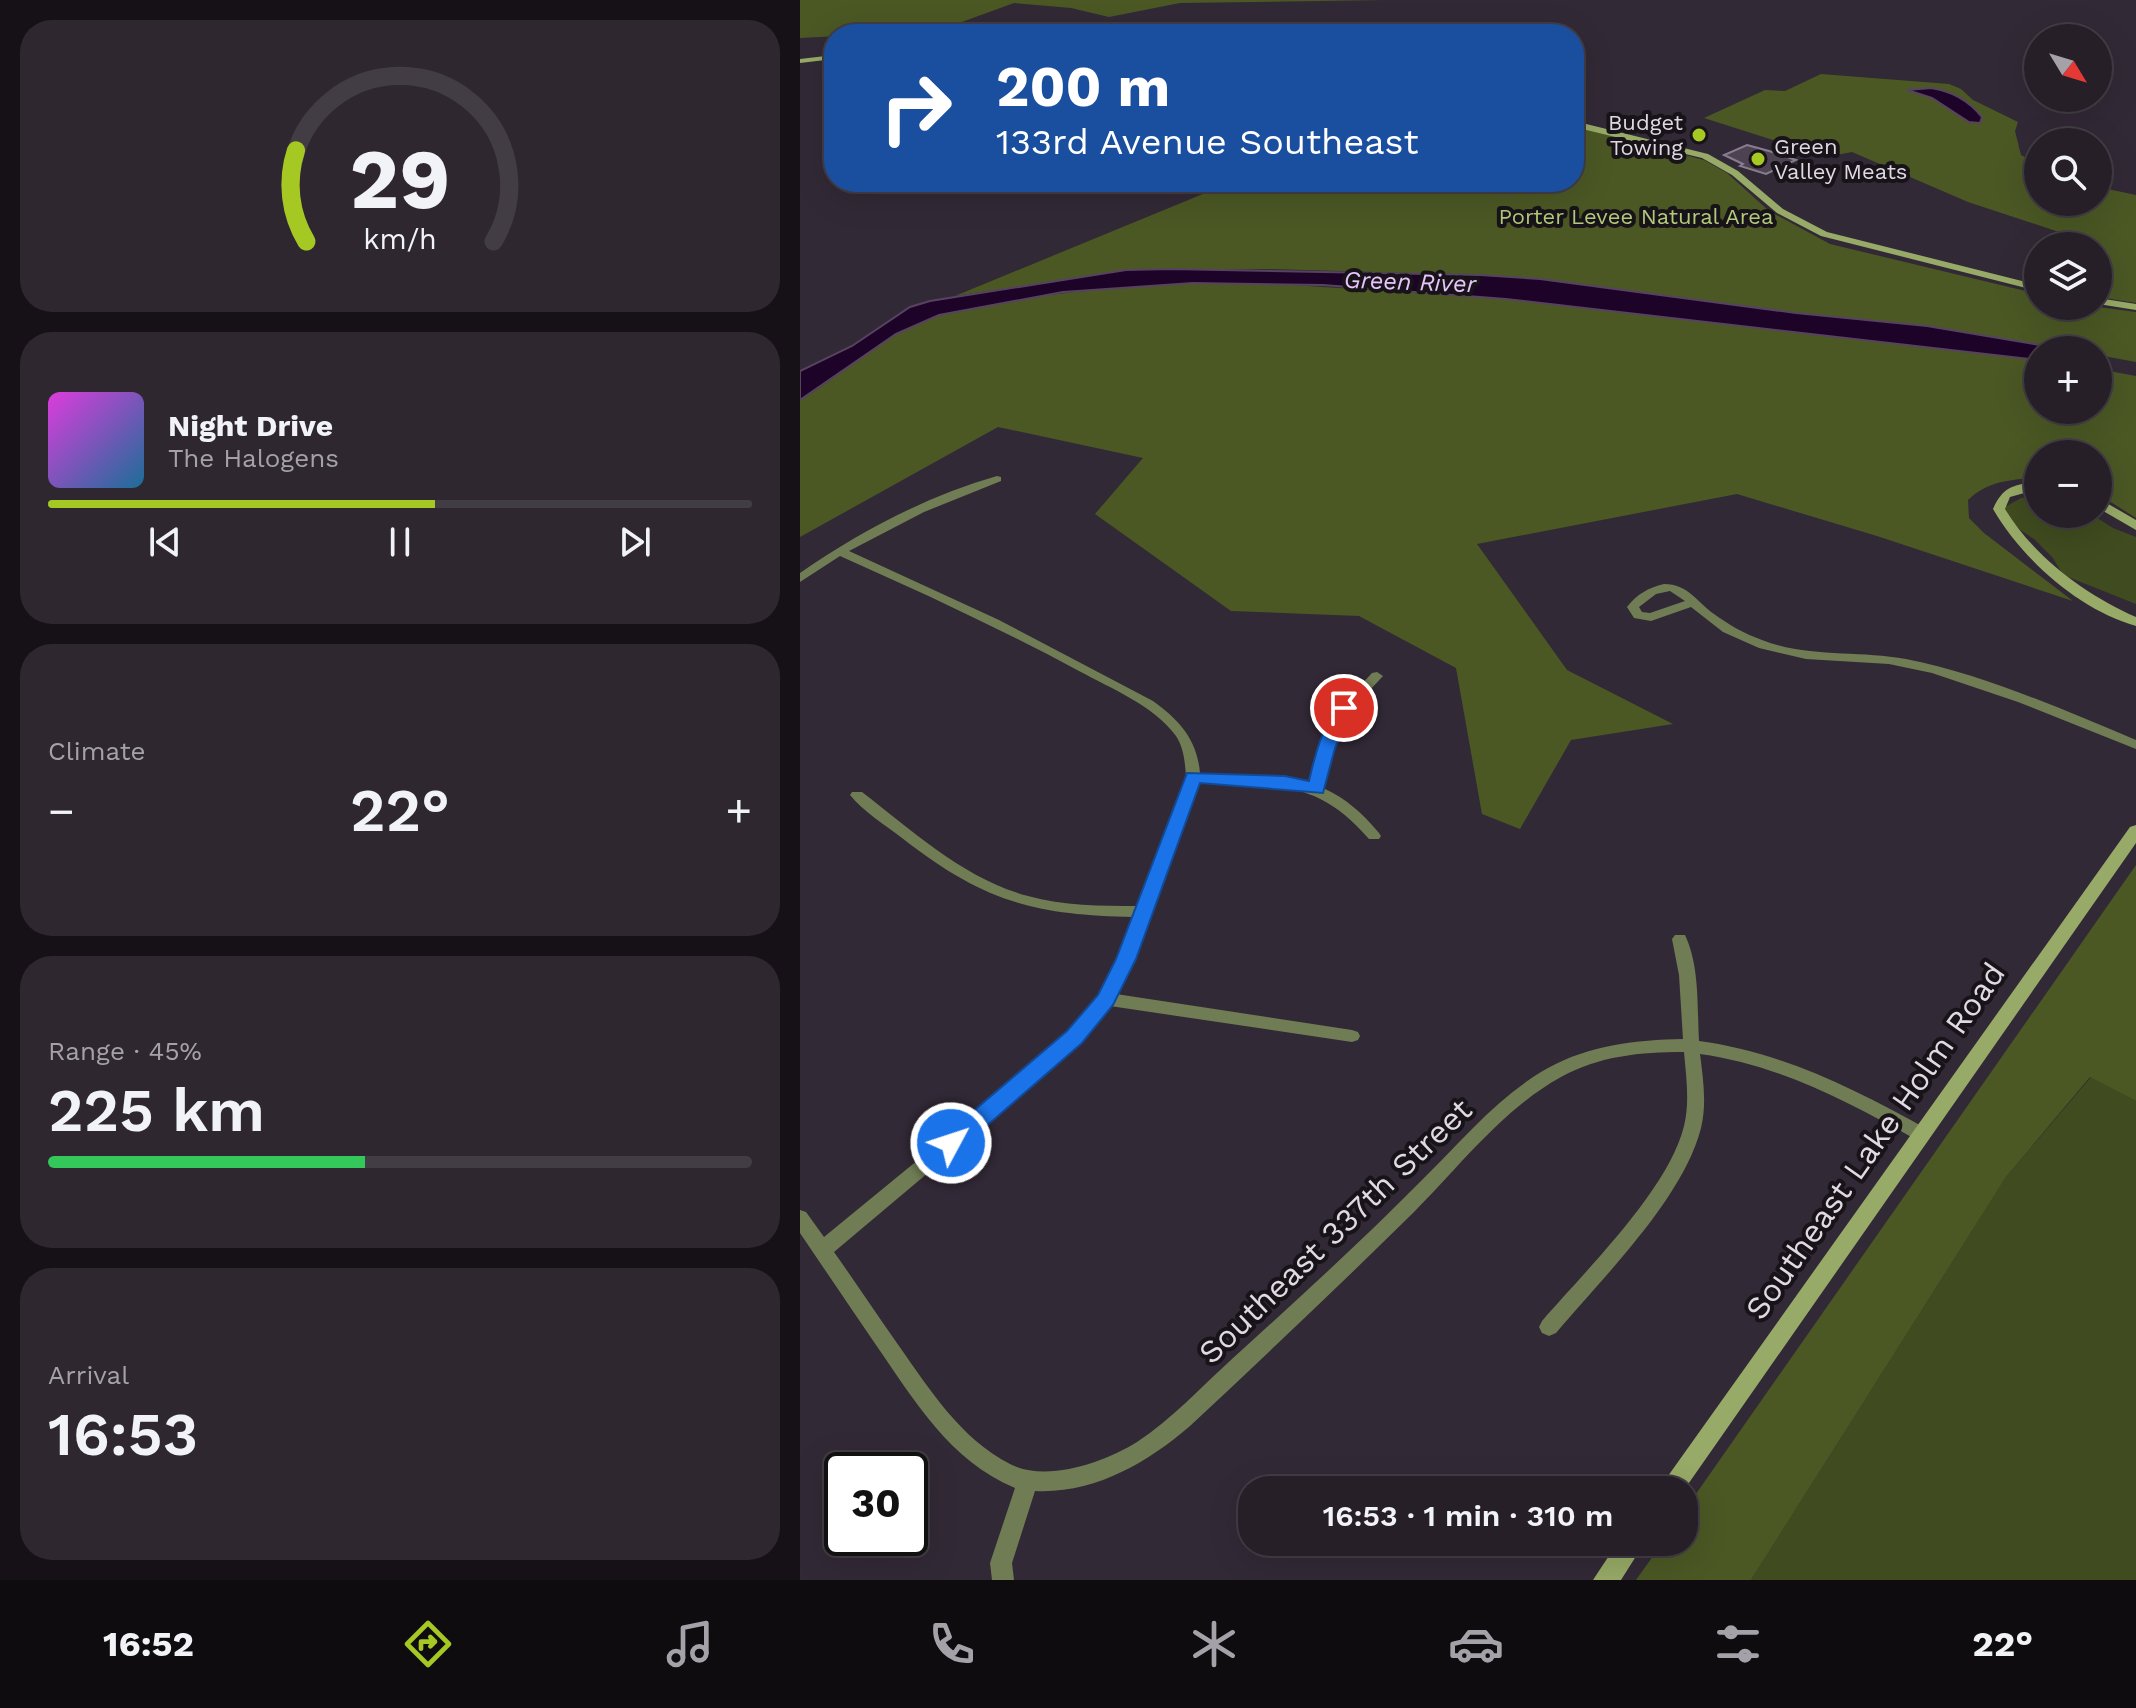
<!DOCTYPE html>
<html lang="en">
<head>
<meta charset="utf-8">
<style>
  :root { --surface:#261f28; --page:#2e2730; --text:#f1f3f6; --muted:#a4a2a8; --line:#423d45; --accent:#a5c822 }
  body { margin:0; font-family:"Work Sans",sans-serif; background:var(--page); color:var(--text); height:100vh; display:flex; flex-direction:column; font-size:30px; white-space:nowrap }
  * { box-sizing:border-box; margin:0 }
  p { font-size:26px; color:var(--muted) }
  .icon { flex:none; width:44px; height:44px; fill:none; stroke:currentColor; stroke-width:2; stroke-linecap:round; stroke-linejoin:round }
  .map { position:relative; flex:1; overflow:hidden }
  .panel { display:flex; flex-direction:column; gap:20px; padding:20px; background:#151116; width:800px }
  .panel>* { flex:none }
  .banner { position:absolute; left:24px; top:24px; width:760px; height:168px; border-radius:32px; box-shadow:0 8px 32px #0002,0 0 0 2px var(--line); background:#1a4fa0; color:#fff; overflow:hidden }
  .needle { width:52px; rotate:128deg }
  .fabs { position:absolute; left:1224px; top:24px; display:grid; gap:16px }
  .fabs a { display:grid; place-items:center; width:88px; height:88px; border-radius:50%; background:var(--surface); box-shadow:0 8px 32px #0002,0 0 0 2px var(--line); font-size:40px }
  .speed { position:absolute; left:24px; top:1452px; display:flex; gap:16px; font-size:40px; font-weight:700; text-align:center }
  .speed>* { display:grid; place-content:center; width:104px; height:104px; border-radius:50%; background:var(--surface); box-shadow:0 8px 32px #0002,0 0 0 2px var(--line); line-height:1 }
  .speed .limit { border:4px solid #111; border-radius:12px; background:#fff; color:#111 }
  .pin { position:absolute; display:grid; place-items:center; width:68px; height:68px; color:#fff; margin:-34px; border:4px solid #fff; border-radius:50%; box-shadow:0 2px 8px #0007 }
  .me { position:absolute; width:88px; margin:-44px; rotate:50deg; stroke-linejoin:round; filter:drop-shadow(0 0 6px #0008) }
  .turn { display:flex; align-items:center; gap:28px; height:168px; padding:0 40px; font-size:36px }
  .turn .icon { width:104px; height:104px; stroke-width:2.5 }
  .turn b { display:block; font-size:56px; line-height:68px }
  .big { font-size:60px; font-weight:600; line-height:1.1 }
  .panel .widget { flex:1; display:flex; flex-direction:column; justify-content:center; gap:12px; min-width:0; padding:0 28px; border-radius:32px; background:var(--page) }
  .panel .dial { align-items:center; gap:0 }
  .dial svg { height:208px; overflow:visible; fill:none; stroke:var(--line); stroke-width:7; stroke-linecap:round; text-anchor:middle }
  .dial text { fill:var(--text); stroke:none }
  .song { display:flex; align-items:center; gap:24px }
  .cover { width:96px; height:96px; border-radius:12px; background:linear-gradient(135deg,hsl(300 70% 55%),hsl(200 70% 35%)) }
  .played { height:8px; border-radius:4px; background:linear-gradient(90deg,var(--accent) 55%,var(--line) 55%) }
  .keys { display:flex; justify-content:space-around; direction:ltr }
  .heat { display:flex; justify-content:space-between; align-items:center; font-size:44px; direction:ltr }
  .charge { height:12px; border-radius:6px; background:linear-gradient(90deg,#34c759 45%,var(--line) 0) }
  .trip { position:absolute; left:438px; top:1476px; width:460px; height:80px; border-radius:32px; background:var(--surface); box-shadow:0 8px 32px #0002,0 0 0 2px var(--line); font-weight:600; line-height:80px; text-align:center }
  .menu { display:flex; height:128px; justify-content:space-around; align-items:center; background:#0f0c10; color:var(--muted) }
  .menu .icon { width:56px; height:56px }
  .menu .selected { color:var(--accent) }
  .menu b { font-size:36px; color:var(--text) }
  main { display:flex; flex:1; min-height:0 }
  .map>svg:first-child { display:block }
  .green { fill:#404b1f }
  .forest { fill:#4b5824 }
  .water { fill:#1d0328; stroke:#574360; stroke-width:2 }
  .building { fill:#4c4251; stroke:#887d8e; stroke-width:2 }
  .lines { fill:none; stroke-linecap:round; stroke-linejoin:round }
  .street { fill:#707d54; fill-rule:evenodd }
  .secondary { fill:#97aa67; fill-rule:evenodd }
  .route { fill:#1a73e8; stroke:#114b97; stroke-width:2 }
  .poi-dot { fill:#a5c822; stroke:#171319; stroke-width:3 }
  .labels { text-anchor:middle; stroke-width:8; stroke-linejoin:round; paint-order:stroke }
  .far-poi-label { font-size:22px; fill:#dfd9e2; stroke:#171319; text-anchor:end }
  .far-park-label { font-size:22px; fill:#b3c97a; stroke:#171319 }
  .far-water-label { font-size:24px; font-style:italic; fill:#e8c3fc; stroke:#171319 }
  .near-street-label { font-size:32px; fill:#dfd9e2; stroke:#171319 }
</style>
</head>
<body>
<main>
<section class="panel">
<div class="widget dial"><svg viewBox="0 0 100 80">
<path d="M14 69A42 42 0 1 1 86 69"/>
<path d="M14 69A42 42 0 0 1 10 34" stroke="#a5c822"/>
<text x="50" y="56" font-size="32" font-weight="700">29</text>
<text x="50" y="72" font-size="11">km/h</text>
</svg></div>
<div class="widget">
<div class="song"><i class="cover"></i><div><b>Night Drive</b><p>The Halogens</p></div></div>
<div class="played"></div>
<div class="keys"><svg class="icon" aria-label="previous" viewBox="0 0 24 24"><path d="M18 5L8 12l10 7zM5 5v14"/></svg><svg class="icon" aria-label="pause" viewBox="0 0 24 24"><path d="M8 5v14M16 5v14"/></svg><svg class="icon" aria-label="next" viewBox="0 0 24 24"><path d="M6 5l10 7-10 7zM19 5v14"/></svg></div>
</div>
<div class="widget"><p>Climate</p>
<div class="heat"><a>−</a><b class="big">22°</b><a>+</a></div>
</div>
<div class="widget"><p>Range · 45%</p><b class="big">225 km</b><div class="charge"></div></div>
<div class="widget"><p>Arrival</p><b class="big">16:53</b></div>
</section>
<div class="map">
<svg width="1336" height="1580" viewBox="0 0 1336 1580">
  <rect width="100%" height="100%" fill="#322936"/>
  <path class="green" d="M1238,496V514H1291L1313,528L1336,537V604L1263,575L1253,558L1234,539L1214,526L1203,508L1221,498Z
    M1291,1077L1336,1101V1580H951L1206,1177Z"/>
  <path class="forest" d="M0,0H584L380,3L309,17L271,8L214,3L137,31L0,38Z
    M1021,74L1149,84L1161,89L1173,100L1218,122L1215,131L1221,155L1238,164V202H1298V187L1336,195V303L1298,297V246H1272L1268,235L1168,202L1052,152L1026,157L904,118L965,90L985,91Z
    M774,126L904,160L927,173L969,211L1030,244L1238,294V306H1291L1336,312V362L1298,355V350H1270L1127,326L996,313L740,279L680,275L466,269L326,270L155,296L432,182H774Z
    M447,282L706,299L812,309L1238,360V410H1298V369L1336,376V518L1298,494V454H1238V478C1212,479 1187,481 1168,500L1169,518L1184,533L1273,601L1077,536L937,494L677,544L767,670L873,724L771,740L720,829L682,814L656,668L559,616L431,611L295,514L343,458L198,427L0,537V400C37,379 68,348 105,328C136,313 172,307 205,302C285,288 365,283 447,282Z
    M1336,865V1101L1290,1077L1206,1177L951,1580H836L863,1542H884V1511Z"/>
  <path class="water" d="M1131,88C1152,91 1169,101 1182,117L1180,123L1169,122L1132,98L1107,90Z
    M370,269L680,275L740,279L996,313L1127,326L1270,350H1238V360L706,299L523,285L393,283L263,292L139,315L96,334L0,400V371L52,346L110,307L130,301L326,270Z"/>
  <path class="building" d="M947,145L969,151L996,160L966,174L940,166L943,164L924,155Z"/>
  <g class="lines">
    <path class="street" d="M197,476L201,477V481L124,512L49,551L199,620L353,701C379,720 397,739 400,773L469,776L510,784L530,718L572,673L577,672L583,676L543,719L523,788C547,799 562,813 579,833L581,836L579,839H569C517,778 472,785 398,782L334,959L316,994L552,1030L558,1032L560,1036L558,1040L552,1042L310,1006L297,1024L186,1124L34,1252C56,1283 77,1315 99,1346C130,1390 161,1439 210,1464C246,1483 305,1462 337,1442C372,1419 401,1387 432,1359C498,1299 564,1239 626,1176C664,1138 701,1094 748,1068C790,1045 836,1040 883,1039L879,975L872,939L875,935H885C900,967 897,1007 899,1041C982,1052 1055,1089 1127,1129L1130,1134L1127,1139L1121,1141L1115,1139C1046,1101 979,1065 900,1054C903,1078 907,1104 901,1128C883,1199 803,1277 756,1333L749,1336L742,1333L739,1327L742,1321C785,1271 869,1189 884,1126C890,1102 886,1076 884,1052C840,1052 799,1056 761,1077C703,1109 660,1166 614,1212C540,1285 465,1356 390,1426C347,1463 294,1494 235,1491L212,1563L214,1580H192L190,1563L215,1488C150,1461 114,1400 76,1345C50,1307 25,1270 0,1233V1210L6,1212L24,1237L174,1114L285,1016C307,985 321,952 334,917C232,915 183,901 102,838C85,825 63,811 50,795L52,792H62C113,831 164,879 228,896C263,906 301,906 338,906L386,777C385,763 384,748 376,736C353,705 312,689 279,671C201,629 121,592 40,556L0,582V573C59,532 127,496 197,476Z
      M864,584C888,584 897,602 914,614C929,625 945,634 962,640C1009,658 1058,650 1106,659C1186,675 1261,709 1336,740V749L1218,702L1132,673L1089,664L1006,659L959,648L923,632L891,607L851,621L834,618L827,607C837,594 848,588 864,584ZM870,591L885,601L850,613L842,612L839,607L856,594Z"/>
    <path class="secondary" d="M343,23L419,34L343,27L249,34Z
      M34,55V59L0,63V59Z
      M774,121L908,154L938,171L983,209L1027,232L1238,285V291L1021,236L977,213L932,175L902,158L774,127Z
      M1298,298L1336,304V310L1298,304Z
      M1238,481V489L1210,497L1205,509C1234,557 1286,595 1336,617V626C1279,610 1222,559 1193,509C1203,486 1214,485 1238,481Z
      M1298,498L1336,520V530L1298,508Z
      M1336,825V843L884,1490H858L1330,827Z
      M818,1542H845L821,1580H793Z"/>
  </g>
  <path class="route" d="M544,703L553,708L535,748L523,793L400,783L336,959L313,1005L282,1043L159,1150L151,1153L143,1150L140,1143L143,1137L267,1031L298,995L316,959L387,773L485,776L509,781C513,763 526,709 544,703Z"/>
  <g class="poi-dot">
    <circle cx="899" cy="135" r="8"/>
    <circle cx="958" cy="159" r="8"/>
  </g>
  <g class="labels">
    <g class="far-poi-label">
      <text x="883" y="130">Budget<tspan x="883" dy="25">Towing</tspan></text>
      <text x="974" y="154" text-anchor="start">Green<tspan x="974" dy="25">Valley Meats</tspan></text>
    </g>
    <g class="far-park-label">
      <text x="836" y="224">Porter Levee Natural Area</text>
    </g>
    <g class="far-water-label">
      <text transform="translate(610 282) rotate(2)" y="8">Green River</text>
    </g>
    <g class="near-street-label">
      <text transform="translate(1075 1141) rotate(-55)" y="11">Southeast Lake Holm Road</text>
      <text transform="translate(535 1231) rotate(-44)" y="11">Southeast 337th Street</text>
    </g>
  </g>
</svg>
<div class="fabs">
<a><svg class="needle" viewBox="-14 -14 28 28"><path d="M0-13l5 13h-10z" fill="#e53935"/><path d="M0 13l5-13h-10z" fill="#a4a2a8"/></svg></a>
<a><svg class="icon" aria-label="search" viewBox="0 0 24 24"><circle cx="10" cy="10" r="6"/><path d="M15 15l6 6"/></svg></a>
<a><svg class="icon" aria-label="layers" viewBox="0 0 24 24"><path d="M12 4l9 5-9 5-9-5zM3 14l9 5 9-5"/></svg></a>
<a>+</a>
<a>−</a>
</div>
<div class="speed"><div class="limit">30</div></div>
<div class="pin" style="left:544px;top:708px;background:#d93025"><svg class="icon" aria-label="arrive" viewBox="0 0 24 24"><path d="M6 21V4h12l-3 4 3 4H6"/></svg></div>
<svg class="me" style="left:151px;top:1143px" viewBox="-20 -20 40 40"><circle r="17" fill="#1a73e8" stroke="#fff" stroke-width="3"/><path d="M0-11L8 9 0 5-8 9z" fill="#fff"/></svg>
<div class="trip">16:53 · 1 min · 310 m</div>
<div class="banner">
<div class="turn"><svg class="icon" aria-label="right" viewBox="0 0 24 24"><path d="M7 20v-9h11M14 6l5 5-5 5"/></svg><div><b>200 m</b>133rd Avenue Southeast</div></div>
</div>
</div>
</main>
<nav class="menu">
<b>16:52</b>
<svg class="icon selected" aria-label="directions" viewBox="0 0 24 24"><path d="M12 3l9 9-9 9-9-9zM9 14v-3h6M13 9l2 2-2 2"/></svg>
<svg class="icon" aria-label="music" viewBox="0 0 24 24"><path d="M9 18V5l10-2v13"/><circle cx="6" cy="18" r="3"/><circle cx="16" cy="16" r="3"/></svg>
<svg class="icon" aria-label="phone" viewBox="0 0 24 24"><path d="M5 4h4l2 5-3 2q2 4 5 5l2-3 5 2v4C11 20 4 13 5 4z"/></svg>
<svg class="icon" aria-label="climate" viewBox="0 0 24 24"><path d="M12 3v18M4 7l16 10M4 17L20 7"/></svg>
<svg class="icon" aria-label="car" viewBox="0 0 24 24"><path d="M5 17H2v-5l4-1 3-4h7l3 4 3 1v5h-3M9 17h6M6 11h13"/><circle cx="7" cy="17" r="2"/><circle cx="17" cy="17" r="2"/></svg>
<svg class="icon" aria-label="filters" viewBox="0 0 24 24"><path d="M4 7h16M4 17h16"/><circle cx="9" cy="7" r="2"/><circle cx="15" cy="17" r="2"/></svg>
<b>22°</b>
</nav>
</body>
</html>
